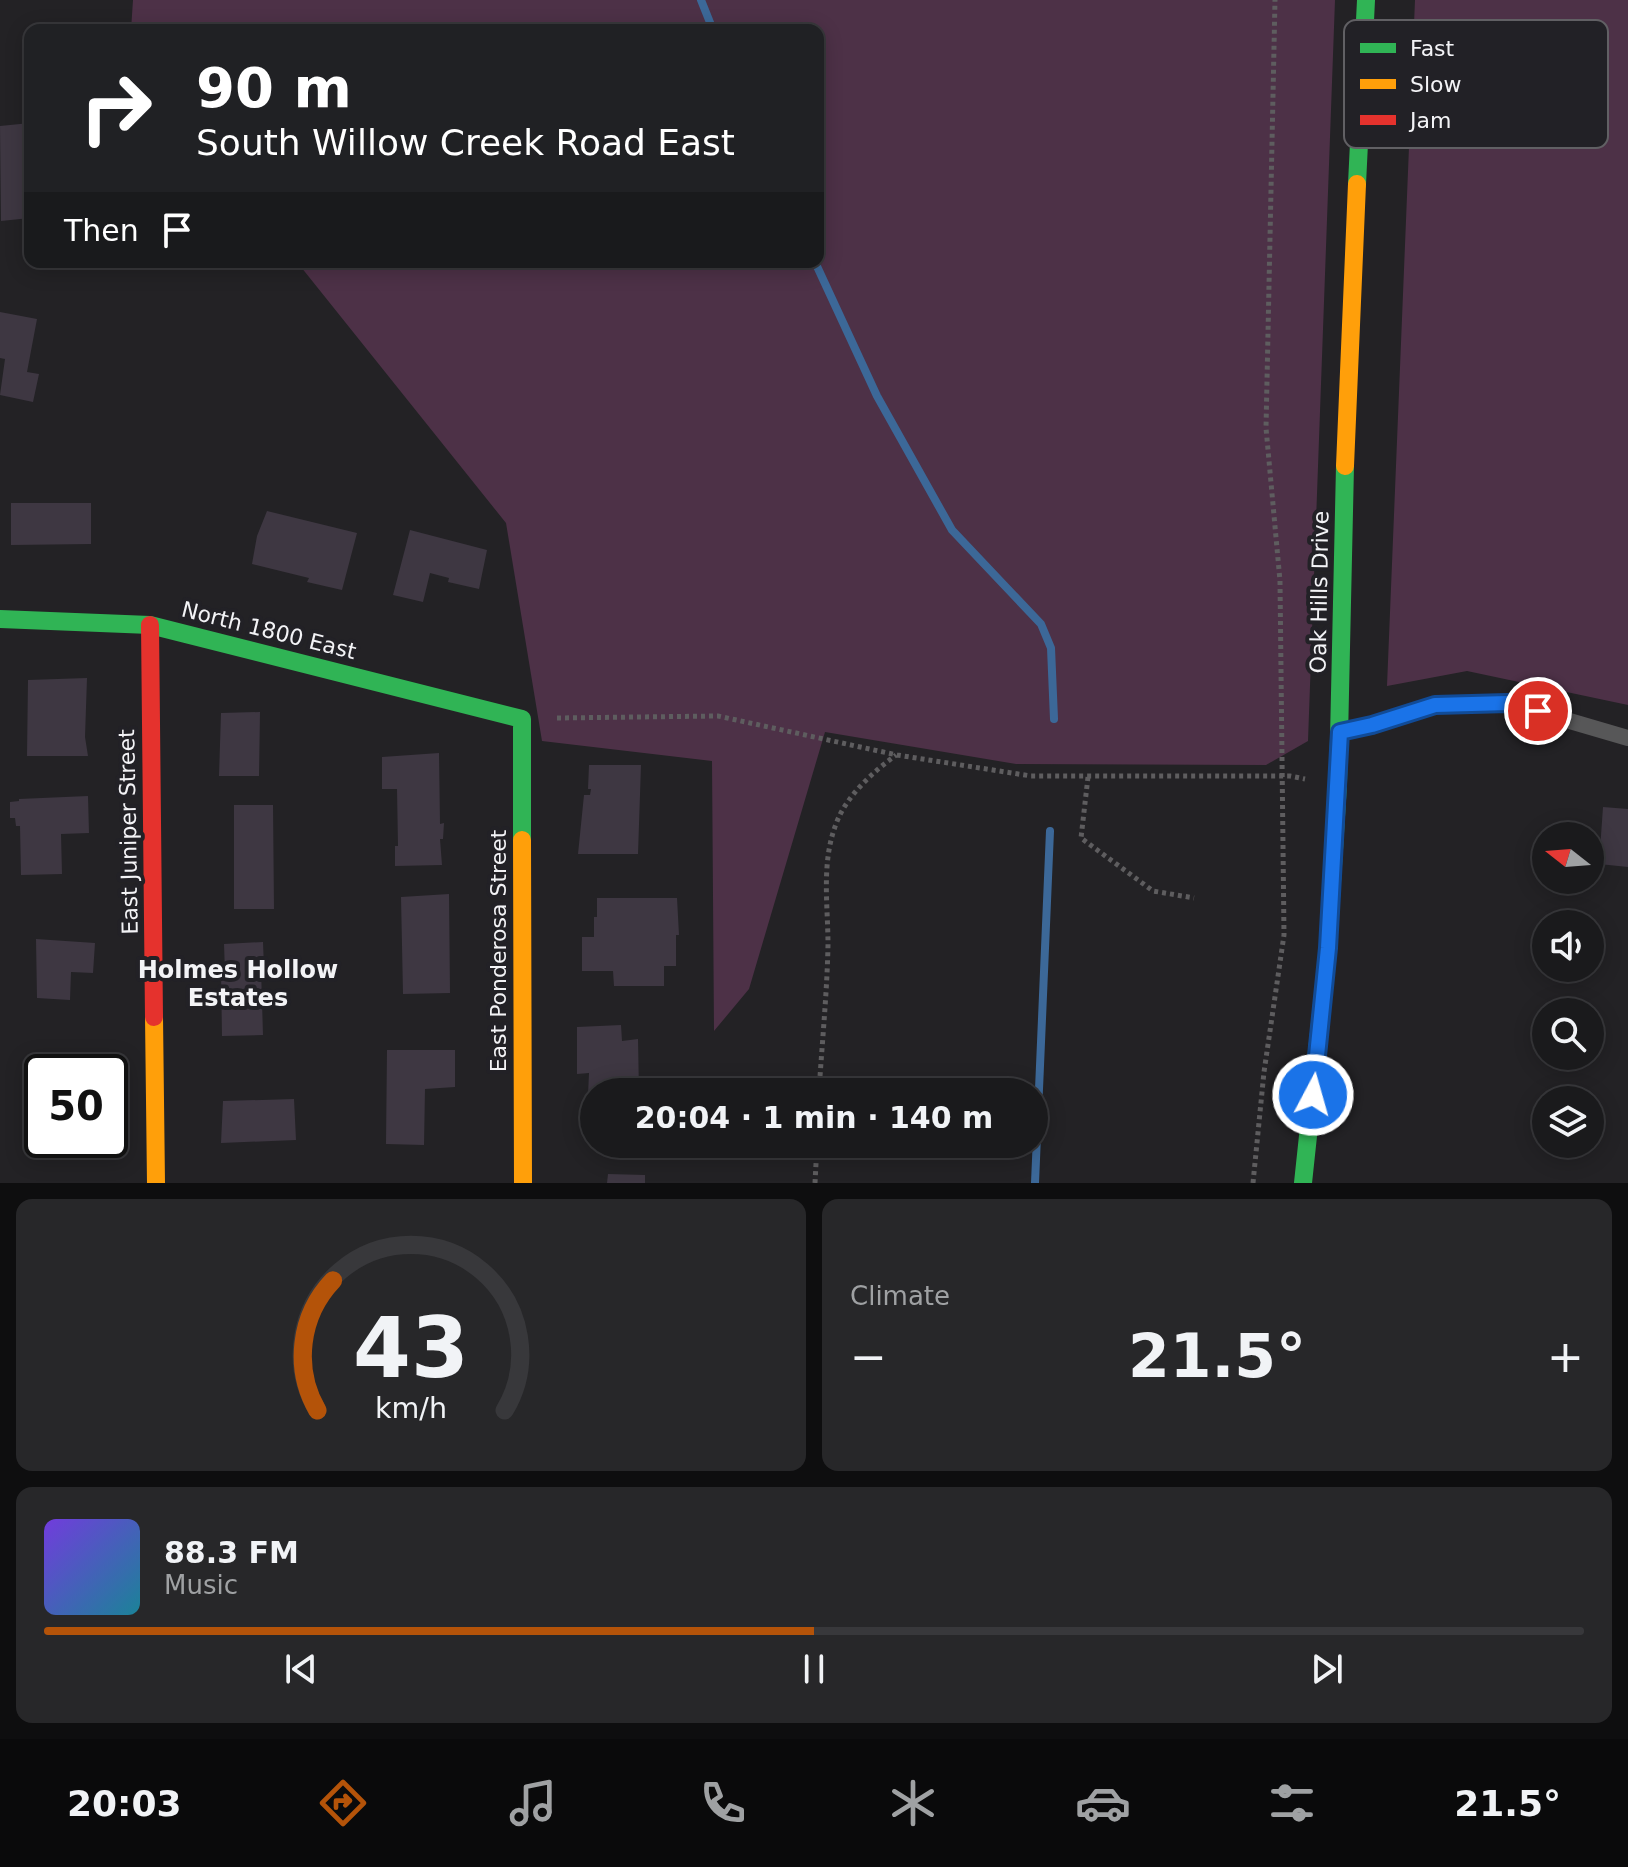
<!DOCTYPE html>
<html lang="en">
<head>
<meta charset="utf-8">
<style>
  :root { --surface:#1a1a1c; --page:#272729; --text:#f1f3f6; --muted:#9fa1a3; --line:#38383b; --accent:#b45309 }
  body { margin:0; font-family:"DejaVu Sans",sans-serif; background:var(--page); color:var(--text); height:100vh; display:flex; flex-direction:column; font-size:30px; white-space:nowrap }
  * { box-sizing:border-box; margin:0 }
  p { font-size:26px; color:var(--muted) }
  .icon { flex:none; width:44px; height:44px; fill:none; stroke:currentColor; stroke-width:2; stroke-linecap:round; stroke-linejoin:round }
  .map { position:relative; height:1183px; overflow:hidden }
  .side { display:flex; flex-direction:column; gap:16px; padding:16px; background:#0e0e0f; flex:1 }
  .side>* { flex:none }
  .banner { position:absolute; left:24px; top:24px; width:800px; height:244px; border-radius:16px; box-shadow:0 4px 20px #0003,0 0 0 2px var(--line); background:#202124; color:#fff; overflow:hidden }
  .needle { width:52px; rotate:287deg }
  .fabs { position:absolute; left:1532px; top:822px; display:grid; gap:16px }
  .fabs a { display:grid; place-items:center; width:72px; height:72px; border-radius:50%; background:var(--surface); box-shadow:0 4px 20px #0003,0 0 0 2px var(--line); font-size:40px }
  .speed { position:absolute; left:24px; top:1054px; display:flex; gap:16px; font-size:40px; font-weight:700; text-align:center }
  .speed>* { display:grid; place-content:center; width:104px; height:104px; border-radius:50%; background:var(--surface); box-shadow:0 4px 20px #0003,0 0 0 2px var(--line); line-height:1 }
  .speed .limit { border:4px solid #111; border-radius:12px; background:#fff; color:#111 }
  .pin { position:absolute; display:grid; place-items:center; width:68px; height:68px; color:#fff; margin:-34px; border:4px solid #fff; border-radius:50%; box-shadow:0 2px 8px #0007 }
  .me { position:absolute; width:88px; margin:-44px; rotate:6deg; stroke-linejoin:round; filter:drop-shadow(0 0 6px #0008) }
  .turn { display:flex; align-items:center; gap:28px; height:168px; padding:0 40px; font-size:36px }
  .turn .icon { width:104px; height:104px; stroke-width:2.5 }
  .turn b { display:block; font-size:56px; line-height:68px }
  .then { display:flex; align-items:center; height:76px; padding:0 40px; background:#0003; gap:16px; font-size:30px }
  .big { font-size:60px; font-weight:700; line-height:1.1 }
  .side .widget { flex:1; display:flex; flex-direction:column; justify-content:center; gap:12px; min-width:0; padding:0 28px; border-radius:16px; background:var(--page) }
  .side .dial { align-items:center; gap:0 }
  .dial svg { height:208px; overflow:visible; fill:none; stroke:var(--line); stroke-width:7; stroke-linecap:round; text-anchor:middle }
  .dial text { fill:var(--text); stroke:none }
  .song { display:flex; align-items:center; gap:24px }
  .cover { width:96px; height:96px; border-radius:12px; background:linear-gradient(135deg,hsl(260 70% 55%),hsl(190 70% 35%)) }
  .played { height:8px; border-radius:4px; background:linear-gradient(90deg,var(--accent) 50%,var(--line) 50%) }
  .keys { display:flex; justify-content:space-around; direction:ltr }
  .heat { display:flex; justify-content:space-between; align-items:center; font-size:44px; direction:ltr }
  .side .tiles { flex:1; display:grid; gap:16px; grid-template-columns:1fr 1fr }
  .widget:last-child { grid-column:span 2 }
  .trip { position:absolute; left:580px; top:1078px; width:468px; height:80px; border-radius:40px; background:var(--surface); box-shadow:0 4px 20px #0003,0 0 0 2px var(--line); font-weight:700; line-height:80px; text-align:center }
  .tabs { display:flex; height:128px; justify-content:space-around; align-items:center; background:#0a0a0b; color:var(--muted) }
  .tabs .icon { width:56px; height:56px }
  .tabs .active { color:var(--accent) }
  .tabs b { font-size:36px; color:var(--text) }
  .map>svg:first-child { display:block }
  .green { fill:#4d3147 }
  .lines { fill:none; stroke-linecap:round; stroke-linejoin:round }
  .stream { stroke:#3c6898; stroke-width:8 }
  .building { fill:#3e3742 }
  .path { stroke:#5e5d5f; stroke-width:5; stroke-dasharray:4 4; stroke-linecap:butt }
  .lane { stroke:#575758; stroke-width:16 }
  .fast { stroke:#30b455; stroke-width:18 }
  .slow { stroke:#ff9f0a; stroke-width:18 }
  .jam { stroke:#e5322d; stroke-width:18 }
  .route-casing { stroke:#114b97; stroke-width:20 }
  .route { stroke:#1a73e8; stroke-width:14 }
  .labels { text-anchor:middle; stroke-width:8; stroke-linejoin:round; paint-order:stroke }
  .street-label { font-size:22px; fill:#f3f3f6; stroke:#222126 }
  .neighbourhood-label { font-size:24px; font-weight:bold; fill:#f3f3f6; stroke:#222126 }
  .key { fill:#222126; stroke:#616064; stroke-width:2 }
  .key-label { font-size:22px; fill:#f3f3f6 }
</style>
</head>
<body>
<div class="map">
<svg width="1628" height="1183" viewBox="0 0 1628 1183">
  <rect width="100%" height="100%" fill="#232225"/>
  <path class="green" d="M133,0H1335L1308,741L1266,765L1016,764L825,732L749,989L714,1031L712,761L542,741L506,523L297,262H818V30H131Z
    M1415,0H1628V705L1467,671L1387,686Z"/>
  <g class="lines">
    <path class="stream" d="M701,0L713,30
      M815,262L877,396L952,530L1041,624L1051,648L1054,719
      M1035,1183L1050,831"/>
  </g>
  <path class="building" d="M30,123V218L1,221L0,126Z
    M0,312L37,319L27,372L39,374L33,402L0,395L5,359L0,358Z
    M11,503H91V544L11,545Z
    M267,511L357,533L342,590L307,582L309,578L252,564L257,536Z
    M410,530L487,550L479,589L448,582L449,578L430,573L423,602L393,595Z
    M87,678L85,737L88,756H27L28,680Z
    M260,712L259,776H219L221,713Z
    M439,753L440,824L444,823L443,839H440L442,865L395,866V846H398L397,789H382V757Z
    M589,765H641L638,854H578L584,795H590L591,789H588Z
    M88,796L89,833L61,834L62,874L21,875L20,826H16L15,818H10V802L19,801V799Z
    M234,805H273L274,909H234Z
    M1603,807L1628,809V867L1599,864Z
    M449,894L450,993L403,994L401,897Z
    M597,898H677L679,935H676V966H664V986H614L613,971H582V937H594V917H597Z
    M36,939L95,943L93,973L71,972L70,1000L37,998Z
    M263,942L264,968L261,969L263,1035L222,1036L221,974L225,973L224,944Z
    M621,1025L622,1041L638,1039L639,1092H594V1095H588L589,1073L577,1074V1027Z
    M387,1050H455V1087L425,1089L424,1145L386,1144Z
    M38,1075H42V1126L33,1125L32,1111Z
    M294,1099L296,1140L221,1143L223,1101Z
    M608,1174L645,1175V1183H607Z"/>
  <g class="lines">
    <path class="path" d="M557,718L718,716L897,755L1031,776H1290L1305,779
      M1088,777L1081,838L1153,891L1194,898
      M819,1092C822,1043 827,994 828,945C828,905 821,863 836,824C846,796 873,772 896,755
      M815,1183L817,1144
      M1253,1183L1264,1072L1284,935L1280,581L1266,428L1275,0"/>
    <path class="lane" d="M1341,732L1372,725L1435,705L1508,703L1628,738"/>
    <path class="fast" d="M1357,184L1366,0
      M0,619L150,625L522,719V840
      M1303,1183L1328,948L1338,784L1345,466"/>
    <path class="slow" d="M1345,466L1357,184
      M522,840L523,1183
      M154,1017L156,1183"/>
    <path class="jam" d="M150,625L154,1017"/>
  </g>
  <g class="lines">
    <defs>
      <path id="route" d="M1313,1095L1328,948L1340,732L1372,725L1435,705L1508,703L1538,711"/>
    </defs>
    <use href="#route" class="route-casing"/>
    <use href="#route" class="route"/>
  </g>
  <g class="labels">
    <g class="street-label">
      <text transform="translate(1319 592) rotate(-89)" y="8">Oak Hills Drive</text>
      <text transform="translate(269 630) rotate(14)" y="8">North 1800 East</text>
      <text transform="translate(128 832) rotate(-91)" y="8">East Juniper Street</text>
      <text transform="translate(498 951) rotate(-90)" y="8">East Ponderosa Street</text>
    </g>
    <g class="neighbourhood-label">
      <text x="238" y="978">Holmes Hollow<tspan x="238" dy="28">Estates</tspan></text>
    </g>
  </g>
  <rect x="1344" y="20" width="264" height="128" rx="12" class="key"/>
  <rect x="1360" y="43" width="36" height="10" fill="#30b455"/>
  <rect x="1360" y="79" width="36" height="10" fill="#ff9f0a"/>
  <rect x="1360" y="115" width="36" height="10" fill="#e5322d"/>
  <g class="key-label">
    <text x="1410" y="56">Fast</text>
    <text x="1410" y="92">Slow</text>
    <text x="1410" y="128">Jam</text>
  </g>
</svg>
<div class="fabs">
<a><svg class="needle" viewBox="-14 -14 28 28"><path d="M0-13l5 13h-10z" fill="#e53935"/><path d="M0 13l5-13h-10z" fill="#9fa1a3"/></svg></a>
<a><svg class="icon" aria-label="sound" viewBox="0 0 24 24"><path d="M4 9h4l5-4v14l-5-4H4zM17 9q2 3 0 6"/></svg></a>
<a><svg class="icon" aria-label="search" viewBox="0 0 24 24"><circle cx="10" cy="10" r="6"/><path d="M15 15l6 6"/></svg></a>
<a><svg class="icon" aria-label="layers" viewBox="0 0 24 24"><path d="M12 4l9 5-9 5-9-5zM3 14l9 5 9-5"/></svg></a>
</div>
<div class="speed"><div class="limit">50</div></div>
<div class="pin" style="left:1538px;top:711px;background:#d93025"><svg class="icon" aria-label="arrive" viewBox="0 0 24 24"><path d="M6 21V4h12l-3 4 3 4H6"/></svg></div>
<svg class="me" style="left:1313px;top:1095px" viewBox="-20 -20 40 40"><circle r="17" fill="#1a73e8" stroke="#fff" stroke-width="3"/><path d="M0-11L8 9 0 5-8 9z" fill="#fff"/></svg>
<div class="trip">20:04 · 1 min · 140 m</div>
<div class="banner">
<div class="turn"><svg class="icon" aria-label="right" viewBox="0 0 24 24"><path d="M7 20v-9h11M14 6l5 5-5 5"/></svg><div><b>90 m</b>South Willow Creek Road East</div></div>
<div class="then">Then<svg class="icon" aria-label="arrive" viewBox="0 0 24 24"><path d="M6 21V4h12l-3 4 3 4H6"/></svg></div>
</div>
</div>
<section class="side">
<div class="tiles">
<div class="widget dial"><svg viewBox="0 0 100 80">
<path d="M14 69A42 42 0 1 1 86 69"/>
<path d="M14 69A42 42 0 0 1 20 19" stroke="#b45309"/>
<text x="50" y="56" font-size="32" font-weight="700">43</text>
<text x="50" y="72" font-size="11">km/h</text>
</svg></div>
<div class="widget"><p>Climate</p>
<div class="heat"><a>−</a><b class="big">21.5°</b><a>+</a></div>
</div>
<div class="widget">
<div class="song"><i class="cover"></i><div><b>88.3 FM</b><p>Music</p></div></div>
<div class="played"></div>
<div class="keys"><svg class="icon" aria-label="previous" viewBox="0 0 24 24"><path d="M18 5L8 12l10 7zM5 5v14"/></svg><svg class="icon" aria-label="pause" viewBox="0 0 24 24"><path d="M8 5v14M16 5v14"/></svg><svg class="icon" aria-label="next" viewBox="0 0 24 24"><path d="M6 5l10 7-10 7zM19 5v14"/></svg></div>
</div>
</div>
</section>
<nav class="tabs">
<b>20:03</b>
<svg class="icon active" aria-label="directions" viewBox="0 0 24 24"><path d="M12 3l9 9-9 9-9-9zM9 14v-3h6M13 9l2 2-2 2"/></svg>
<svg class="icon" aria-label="music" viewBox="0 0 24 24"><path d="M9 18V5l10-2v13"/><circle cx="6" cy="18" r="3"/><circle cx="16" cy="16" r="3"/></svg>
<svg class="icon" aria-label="phone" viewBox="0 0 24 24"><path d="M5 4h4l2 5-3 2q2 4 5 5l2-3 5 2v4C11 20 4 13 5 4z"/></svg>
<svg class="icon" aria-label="climate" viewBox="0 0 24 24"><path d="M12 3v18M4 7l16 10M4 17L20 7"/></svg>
<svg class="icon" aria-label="car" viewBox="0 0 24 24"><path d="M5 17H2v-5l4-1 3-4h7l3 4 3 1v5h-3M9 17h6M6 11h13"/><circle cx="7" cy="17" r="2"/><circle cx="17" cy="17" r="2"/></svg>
<svg class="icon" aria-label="filters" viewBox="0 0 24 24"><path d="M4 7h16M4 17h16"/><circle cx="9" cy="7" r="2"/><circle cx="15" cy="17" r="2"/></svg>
<b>21.5°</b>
</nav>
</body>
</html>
